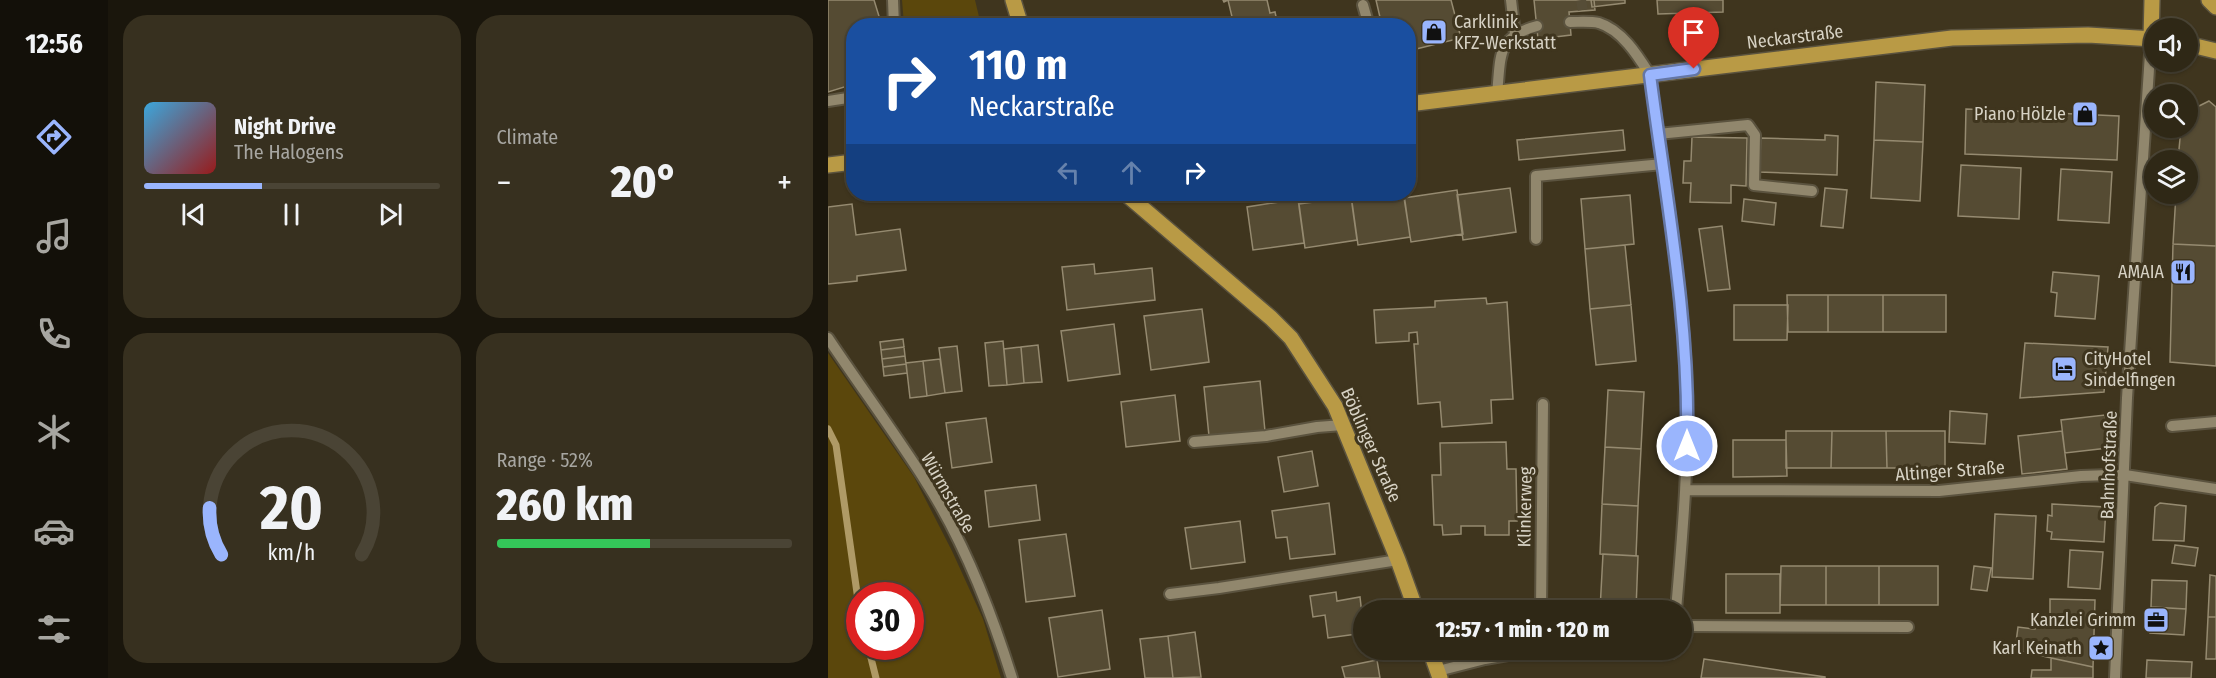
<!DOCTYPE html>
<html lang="en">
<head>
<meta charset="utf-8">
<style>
  :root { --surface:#2f2816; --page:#37301f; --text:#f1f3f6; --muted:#a7a6a1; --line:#4a4435; --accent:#9ab5fd }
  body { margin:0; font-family:"Fira Sans Condensed",sans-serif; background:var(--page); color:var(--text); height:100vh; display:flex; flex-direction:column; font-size:22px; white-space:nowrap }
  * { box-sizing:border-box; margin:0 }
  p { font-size:20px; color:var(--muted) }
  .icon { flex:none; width:33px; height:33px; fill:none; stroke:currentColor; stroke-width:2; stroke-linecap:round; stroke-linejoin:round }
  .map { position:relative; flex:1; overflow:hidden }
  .drawer { display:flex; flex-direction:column; gap:15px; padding:15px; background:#1a160c; width:720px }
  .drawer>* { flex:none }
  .hud { position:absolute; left:18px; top:18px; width:570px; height:183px; border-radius:24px; box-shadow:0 2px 4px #0004,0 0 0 2px var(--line); background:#1a4fa0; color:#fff; overflow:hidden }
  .controls { position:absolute; left:1316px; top:18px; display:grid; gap:12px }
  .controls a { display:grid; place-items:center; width:54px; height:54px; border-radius:50%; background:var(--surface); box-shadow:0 2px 4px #0004,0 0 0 2px var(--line); font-size:30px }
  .speed { position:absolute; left:18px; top:582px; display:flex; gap:12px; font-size:30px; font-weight:700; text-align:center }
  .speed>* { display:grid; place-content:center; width:78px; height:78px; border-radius:50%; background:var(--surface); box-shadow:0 2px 4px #0004,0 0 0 2px var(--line); line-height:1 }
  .speed .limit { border:9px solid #d22; background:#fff; color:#111 }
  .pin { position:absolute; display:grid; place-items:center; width:51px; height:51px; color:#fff; margin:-62px -26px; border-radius:50% 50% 50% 0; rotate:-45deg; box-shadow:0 0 6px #0007 }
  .pin .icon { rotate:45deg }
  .me { position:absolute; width:66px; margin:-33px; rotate:0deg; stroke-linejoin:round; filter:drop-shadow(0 0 4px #0008) }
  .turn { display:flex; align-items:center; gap:21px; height:126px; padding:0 24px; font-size:27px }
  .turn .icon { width:78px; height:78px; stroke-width:2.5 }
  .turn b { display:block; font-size:42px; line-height:51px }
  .lanes { display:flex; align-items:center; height:57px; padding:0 24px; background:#0003; justify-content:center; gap:30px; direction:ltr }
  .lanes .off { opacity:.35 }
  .big { font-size:45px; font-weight:800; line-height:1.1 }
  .drawer .tile { flex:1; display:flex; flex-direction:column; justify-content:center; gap:9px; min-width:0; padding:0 21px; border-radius:24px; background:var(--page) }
  .drawer .dial { align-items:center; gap:0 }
  .dial svg { height:156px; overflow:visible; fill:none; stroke:var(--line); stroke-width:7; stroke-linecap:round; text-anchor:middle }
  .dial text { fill:var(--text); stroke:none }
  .song { display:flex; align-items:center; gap:18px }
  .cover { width:72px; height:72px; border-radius:9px; background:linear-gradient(135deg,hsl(200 70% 55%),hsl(0 70% 35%)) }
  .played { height:6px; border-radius:3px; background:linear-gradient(90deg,var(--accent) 40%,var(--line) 40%) }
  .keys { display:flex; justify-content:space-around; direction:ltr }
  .heat { display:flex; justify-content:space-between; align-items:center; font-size:33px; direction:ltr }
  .charge { height:9px; border-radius:4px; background:linear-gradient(90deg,#34c759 52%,var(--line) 0) }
  .drawer .tiles { flex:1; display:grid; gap:15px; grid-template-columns:repeat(2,1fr) }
  .trip { position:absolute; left:525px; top:600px; width:339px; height:60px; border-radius:30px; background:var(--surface); box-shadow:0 2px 4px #0004,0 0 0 2px var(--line); font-weight:800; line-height:60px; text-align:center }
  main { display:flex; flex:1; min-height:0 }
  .tabs { display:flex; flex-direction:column; width:108px; justify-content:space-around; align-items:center; background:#131009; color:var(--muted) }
  .tabs .icon { width:42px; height:42px }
  .tabs .on { color:var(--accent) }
  .tabs b { font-size:27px; color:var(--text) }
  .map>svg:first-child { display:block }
  .green { fill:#5b470c; fill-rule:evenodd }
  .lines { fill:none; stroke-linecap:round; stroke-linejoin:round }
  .stream { stroke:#af9a66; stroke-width:7 }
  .building { fill:#554b33; stroke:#958a70; stroke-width:1.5 }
  .minor-tunnel { stroke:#564d37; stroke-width:10; stroke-dasharray:10 5; stroke-linecap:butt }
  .minor-casing { stroke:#5b533f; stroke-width:14 }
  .major-casing { stroke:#5b533f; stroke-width:18 }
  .minor { stroke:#91876d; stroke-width:10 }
  .major { stroke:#b99a45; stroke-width:15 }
  .route-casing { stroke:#6476a4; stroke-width:15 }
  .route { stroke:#9ab5fd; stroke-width:10 }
  .labels { text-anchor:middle; stroke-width:6; stroke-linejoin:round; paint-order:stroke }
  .poi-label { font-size:18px; fill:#d7d2c4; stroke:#3f351e; text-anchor:end }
  .street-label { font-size:18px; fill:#d7d2c4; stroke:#3f351e }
</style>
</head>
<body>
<main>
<nav class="tabs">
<b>12:56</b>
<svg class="icon on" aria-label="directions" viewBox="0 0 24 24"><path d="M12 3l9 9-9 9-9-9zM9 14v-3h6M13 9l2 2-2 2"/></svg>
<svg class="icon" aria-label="music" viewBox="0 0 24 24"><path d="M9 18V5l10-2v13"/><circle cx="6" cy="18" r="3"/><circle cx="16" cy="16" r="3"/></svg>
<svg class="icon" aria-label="phone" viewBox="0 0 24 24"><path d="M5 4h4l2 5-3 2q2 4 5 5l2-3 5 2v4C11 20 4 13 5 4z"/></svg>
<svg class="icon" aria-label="climate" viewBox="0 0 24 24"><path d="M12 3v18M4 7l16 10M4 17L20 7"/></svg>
<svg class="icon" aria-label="car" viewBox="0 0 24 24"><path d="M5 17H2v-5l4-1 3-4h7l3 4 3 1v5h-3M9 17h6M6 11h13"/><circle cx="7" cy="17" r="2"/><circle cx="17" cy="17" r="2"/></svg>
<svg class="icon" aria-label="filters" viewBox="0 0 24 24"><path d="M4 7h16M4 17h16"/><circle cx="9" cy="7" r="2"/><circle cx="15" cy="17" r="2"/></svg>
</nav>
<section class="drawer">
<div class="tiles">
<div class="tile">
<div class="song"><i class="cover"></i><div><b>Night Drive</b><p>The Halogens</p></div></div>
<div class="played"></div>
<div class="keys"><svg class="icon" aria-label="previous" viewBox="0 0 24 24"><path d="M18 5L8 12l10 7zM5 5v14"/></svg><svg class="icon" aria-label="pause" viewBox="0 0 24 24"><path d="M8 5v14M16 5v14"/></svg><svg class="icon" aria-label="next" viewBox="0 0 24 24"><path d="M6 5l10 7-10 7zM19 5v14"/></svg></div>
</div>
<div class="tile"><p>Climate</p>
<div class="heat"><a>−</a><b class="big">20°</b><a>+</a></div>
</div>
<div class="tile dial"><svg viewBox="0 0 100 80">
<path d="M14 69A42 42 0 1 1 86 69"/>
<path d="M14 69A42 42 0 0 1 8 45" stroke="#9ab5fd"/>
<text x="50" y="56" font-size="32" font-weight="700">20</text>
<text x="50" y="72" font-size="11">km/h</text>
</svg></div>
<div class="tile"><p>Range · 52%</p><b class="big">260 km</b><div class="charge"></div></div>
</div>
</section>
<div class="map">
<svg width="1388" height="678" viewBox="0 0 1388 678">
  <rect width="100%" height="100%" fill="#3f351e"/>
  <path class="green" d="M74,0H147L153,25H76Z
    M0,353L86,477L124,551L155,619L173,678H0ZM32,596H82V646H32Z"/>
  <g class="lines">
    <path class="stream" d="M0,429L8,445L32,614
      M40,646L48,678"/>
  </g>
  <path class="building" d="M0,0H46L54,26H26V84L0,92Z
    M395,0H439L442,13L447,12L450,26H402L401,22L405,21L400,0L396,2Z
    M548,0H623L633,38L580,51V26H554Z
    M706,0H766L767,10L741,12L743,35L710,39Z
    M763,0H797V3L764,7Z
    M829,0H895V12L830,14Z
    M1048,82L1097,85L1095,142L1046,140Z
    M1381,101L1388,107V246L1345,244L1348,194H1359V160H1350L1353,128H1359V112Z
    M1138,109L1291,116L1289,160L1137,154Z
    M795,130L797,150L691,160L689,140Z
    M997,135L1010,136L1009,175L931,172L933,138L997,140Z
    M864,137L919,138L918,186L903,185V203L862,202L863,183H855L856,161H863Z
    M1046,140L1095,142L1092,201L1043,198Z
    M1133,165L1193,168L1191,219L1130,216Z
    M1233,169L1284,172L1281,223L1230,220Z
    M682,188L688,232L635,240L629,195Z
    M997,188L1019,190L1015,228L993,226Z
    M629,190L635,234L583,242L576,198Z
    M576,194L582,237L530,245L524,202Z
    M802,195L806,244L757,249L753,199Z
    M523,197L529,240L477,248L471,204Z
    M470,199L476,243L425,250L419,207Z
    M916,199L948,203L946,225L914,221Z
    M24,204L28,235L72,229L78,270L29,276V281L0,284V207Z
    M894,226L902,289L880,291L871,229Z
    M1345,244L1388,246V366L1342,362Z
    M797,245L803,305L762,309L757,249Z
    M266,264L267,274L324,268L327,300L239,310L234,267Z
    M1225,272L1271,276L1267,319L1227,316L1229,293L1223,292Z
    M959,295H1000V332H960Z
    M1000,295H1055V332H1000Z
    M1055,295H1118V332H1055Z
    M658,298L659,304L679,302L685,399L663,400L664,423L614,427L612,402L590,404L586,344H590L589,332L581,333V341L548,343L546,310L607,307V301Z
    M803,305L808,361L768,365L762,309Z
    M906,305H960L959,340H906Z
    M374,309L381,362L323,370L316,316Z
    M286,324L292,374L240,381L233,331Z
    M75,339L76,347L53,350L52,342Z
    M175,341L179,385L161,386L157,343Z
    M1197,343L1280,347L1276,392L1192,398Z
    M210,345L214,382L196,383L193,347Z
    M129,346L134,391L117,393L111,348Z
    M76,347L77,356L54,359L53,350Z
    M193,347L196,383L179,385L176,349Z
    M77,356L78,364L55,367L54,359Z
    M112,359L117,393L99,396L95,361Z
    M95,361L99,396L82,398L78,363Z
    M78,364L79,373L56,376L55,367Z
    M432,381L437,431L381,436L376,387Z
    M780,390L816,392L813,449L777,447Z
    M347,395L352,441L298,447L293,402Z
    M1122,411L1159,414L1157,444L1121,442Z
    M1277,415L1280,448L1237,453L1233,420Z
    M158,418L164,462L124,468L118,423Z
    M958,431H1004L1003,468H958Z
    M1004,431H1058L1059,468H1003Z
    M1058,431H1117V468H1059Z
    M1234,431L1239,469L1194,474L1190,436Z
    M905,440H958L959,476L905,477Z
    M678,442L679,469H688L689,521H681V535H657V526H633V534L615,535L614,525H606L604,475H613L612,443Z
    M777,447L813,449L810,506L774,504Z
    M484,451L490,486L456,492L450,457Z
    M208,485L212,520L161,527L157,491Z
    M501,503L507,554L462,559L459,537L448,538L444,511Z
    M1332,503L1358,506L1356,541L1325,540L1327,507Z
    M774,504L810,506L808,556L772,554Z
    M1224,504L1278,507L1276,542L1223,539L1224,532L1219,531L1220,515L1224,516Z
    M1167,514L1208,516L1205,579L1164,577Z
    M412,521L417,562L363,569L357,528Z
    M238,534L247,596L198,602L191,540Z
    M1347,545L1370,548L1367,566L1344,563Z
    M1242,550L1275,552L1272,589L1240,587Z
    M775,554L810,556L808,610H772Z
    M953,566H998V605H952Z
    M998,566H1051V605H998Z
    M1051,566H1110V605H1051Z
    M1146,566L1163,568L1159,591L1143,589Z
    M898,574H952V613H898Z
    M1382,575L1388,576V617H1380Z
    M1324,580L1359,581L1358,609L1323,607Z
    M508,592L509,601L532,597L536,633L500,638L497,615L485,617L482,596Z
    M1222,599L1267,600L1265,667L1187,650L1190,627L1207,629L1209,614L1222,615Z
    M1323,607L1358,609L1356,635L1322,633Z
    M274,610L282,669L230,677L221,618Z
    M1380,617H1388V659H1378Z
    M367,632L373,677L345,678L340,636Z
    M340,636L345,678H317L312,639Z
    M1223,658L1265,667V678H1203L1204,670H1223Z
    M876,659L997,677V678H873Z
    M549,660L552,678H517L514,667Z
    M1319,660L1364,662L1363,678H1318Z"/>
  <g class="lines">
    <path class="minor-tunnel" d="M753,0L755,11"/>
    <defs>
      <path id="minor" d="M65,0L66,26
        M683,0L687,34
        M535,5L541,26
        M742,22C752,22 762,21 771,23C794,30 810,56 822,75C835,173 852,270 858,369C862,450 855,530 848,610
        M669,94C673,56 668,37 709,26
        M0,101L26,97
        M830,134L920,125L927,135L926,185L984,191
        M708,239V176L835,164
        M0,338C32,386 67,433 98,482C136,541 163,611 184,678
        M1344,426L1388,422
        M366,442L438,436L489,427L515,425
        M858,490L1111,491L1253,476L1282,475H1297L1388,489
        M342,594L391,588L570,560
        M713,610L715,404
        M854,626L1080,627
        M736,650L844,653L845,650
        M610,671L657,659L709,650
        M1287,678L1299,398L1323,39"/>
      <path id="major" d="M185,0L193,26
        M1381,0L1388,7
        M1323,39L1324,0
        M1359,44L1388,51
        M580,104L1124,38L1260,35L1326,39
        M0,165L26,162
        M298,194L443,318L463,338L507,406L570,560L588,610
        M602,650L612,678"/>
    </defs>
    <use href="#minor" class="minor-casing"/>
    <use href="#major" class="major-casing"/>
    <use href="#minor" class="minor"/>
    <use href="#major" class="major"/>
  </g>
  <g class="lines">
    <defs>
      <path id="route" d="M859,446C862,321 838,198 822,75L866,69"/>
    </defs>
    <use href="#route" class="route-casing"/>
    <use href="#route" class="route"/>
  </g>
  <defs>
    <symbol id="shop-square" viewBox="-11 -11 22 22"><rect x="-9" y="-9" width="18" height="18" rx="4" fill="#9ab5fd" stroke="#3f351e"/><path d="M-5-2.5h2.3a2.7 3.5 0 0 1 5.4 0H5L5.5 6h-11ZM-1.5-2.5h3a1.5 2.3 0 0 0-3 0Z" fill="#111"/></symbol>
    <symbol id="restaurant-square" viewBox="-11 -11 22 22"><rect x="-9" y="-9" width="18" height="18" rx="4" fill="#9ab5fd" stroke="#3f351e"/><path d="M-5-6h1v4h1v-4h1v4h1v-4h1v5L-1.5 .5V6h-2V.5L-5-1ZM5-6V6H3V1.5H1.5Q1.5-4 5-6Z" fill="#111"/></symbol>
    <symbol id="hotel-square" viewBox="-11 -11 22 22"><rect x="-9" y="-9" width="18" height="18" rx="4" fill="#9ab5fd" stroke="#3f351e"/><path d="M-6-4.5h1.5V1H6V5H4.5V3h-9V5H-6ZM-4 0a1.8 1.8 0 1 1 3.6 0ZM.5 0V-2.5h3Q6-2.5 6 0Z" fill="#111"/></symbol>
    <symbol id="office-square" viewBox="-11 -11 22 22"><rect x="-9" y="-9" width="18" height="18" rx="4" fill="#9ab5fd" stroke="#3f351e"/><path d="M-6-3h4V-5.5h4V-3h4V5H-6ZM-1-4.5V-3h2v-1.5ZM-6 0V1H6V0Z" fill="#111"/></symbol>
    <symbol id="sight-square" viewBox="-11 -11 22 22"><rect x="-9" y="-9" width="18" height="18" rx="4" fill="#9ab5fd" stroke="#3f351e"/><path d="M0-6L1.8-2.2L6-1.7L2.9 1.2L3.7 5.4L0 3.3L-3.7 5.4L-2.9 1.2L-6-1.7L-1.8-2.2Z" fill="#111"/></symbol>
  </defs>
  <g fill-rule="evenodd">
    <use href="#shop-square" x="591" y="17" width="30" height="30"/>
    <use href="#shop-square" x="1242" y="99" width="30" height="30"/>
    <use href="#restaurant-square" x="1340" y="257" width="30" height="30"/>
    <use href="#hotel-square" x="1221" y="354" width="30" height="30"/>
    <use href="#office-square" x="1313" y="605" width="30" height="30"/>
    <use href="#sight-square" x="1258" y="633" width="30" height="30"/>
  </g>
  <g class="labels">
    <g class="poi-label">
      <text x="626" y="28" text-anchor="start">Carklinik<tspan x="626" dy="21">KFZ-Werkstatt</tspan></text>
      <text x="1238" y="120">Piano Hölzle</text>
      <text x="1336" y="278">AMAIA</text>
      <text x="1256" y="365" text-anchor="start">CityHotel<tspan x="1256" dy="21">Sindelfingen</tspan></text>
      <text x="1308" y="626">Kanzlei Grimm</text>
      <text x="1254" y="654">Karl Keinath</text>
    </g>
    <g class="street-label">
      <text transform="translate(967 37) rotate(-7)" y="6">Neckarstraße</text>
      <text transform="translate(543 445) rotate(66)" y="6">Böblinger Straße</text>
      <text transform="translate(1281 465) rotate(-88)" y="6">Bahnhofstraße</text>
      <text transform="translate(1122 471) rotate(-4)" y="6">Altinger Straße</text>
      <text transform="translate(120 493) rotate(60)" y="6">Würmstraße</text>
      <text transform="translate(697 507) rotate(-89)" y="6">Klinkerweg</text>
    </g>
  </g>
</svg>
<div class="controls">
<a><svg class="icon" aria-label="sound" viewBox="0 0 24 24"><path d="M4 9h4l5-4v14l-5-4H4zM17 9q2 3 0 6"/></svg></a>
<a><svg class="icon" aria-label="search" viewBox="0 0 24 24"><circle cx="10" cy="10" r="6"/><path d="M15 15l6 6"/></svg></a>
<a><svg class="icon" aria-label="layers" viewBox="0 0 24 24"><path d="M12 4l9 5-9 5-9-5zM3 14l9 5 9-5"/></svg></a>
</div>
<div class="speed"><div class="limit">30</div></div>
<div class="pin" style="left:866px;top:69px;background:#d93025"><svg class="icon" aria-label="arrive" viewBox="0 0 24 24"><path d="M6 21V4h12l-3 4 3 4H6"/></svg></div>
<svg class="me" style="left:859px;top:446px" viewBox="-20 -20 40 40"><circle r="17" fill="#9ab5fd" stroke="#fff" stroke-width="3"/><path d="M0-11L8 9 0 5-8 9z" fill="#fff"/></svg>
<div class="trip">12:57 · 1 min · 120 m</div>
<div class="hud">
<div class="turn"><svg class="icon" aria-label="right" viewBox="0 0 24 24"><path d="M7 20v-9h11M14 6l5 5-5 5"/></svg><div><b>110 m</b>Neckarstraße</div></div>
<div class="lanes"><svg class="icon off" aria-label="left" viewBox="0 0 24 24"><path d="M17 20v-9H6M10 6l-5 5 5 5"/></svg><svg class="icon off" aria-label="ahead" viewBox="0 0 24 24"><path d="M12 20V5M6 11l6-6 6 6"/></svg><svg class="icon" aria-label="right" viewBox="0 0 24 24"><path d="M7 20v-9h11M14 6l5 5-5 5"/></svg></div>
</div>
</div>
</main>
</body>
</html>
